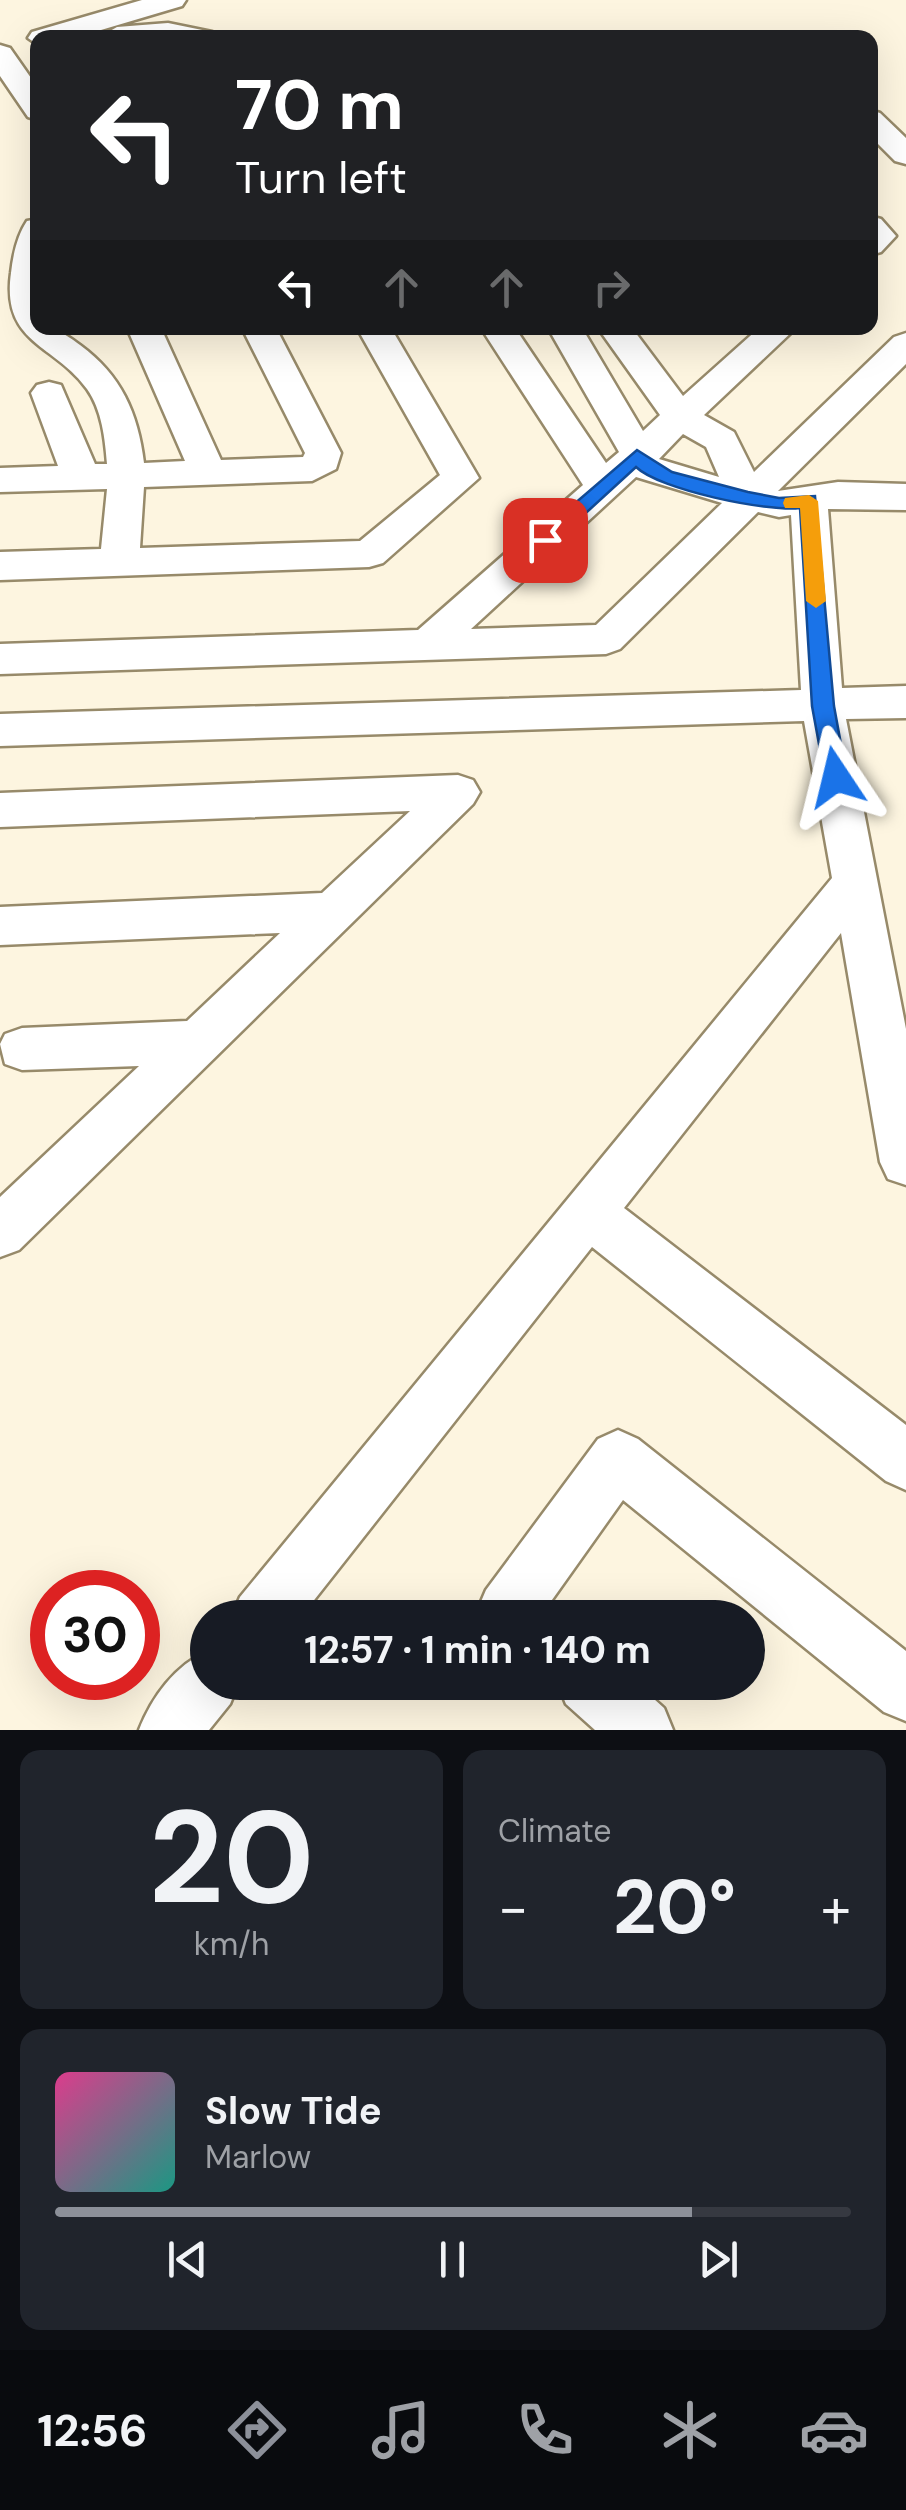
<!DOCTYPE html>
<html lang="en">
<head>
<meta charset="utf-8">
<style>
  :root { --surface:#171b24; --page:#20242c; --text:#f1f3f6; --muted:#9ea1a6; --line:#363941; --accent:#8c9099 }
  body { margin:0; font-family:"DM Sans",sans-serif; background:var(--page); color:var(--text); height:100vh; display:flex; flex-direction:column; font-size:38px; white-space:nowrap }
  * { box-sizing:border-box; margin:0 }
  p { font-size:32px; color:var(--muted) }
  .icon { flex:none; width:55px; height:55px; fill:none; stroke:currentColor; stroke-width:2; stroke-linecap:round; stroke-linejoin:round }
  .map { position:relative; height:1730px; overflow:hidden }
  .side { display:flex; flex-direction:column; gap:20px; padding:20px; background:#0d0f14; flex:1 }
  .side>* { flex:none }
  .hud { position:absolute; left:30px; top:30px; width:848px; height:305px; border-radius:20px; box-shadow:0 10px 40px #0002; background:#202124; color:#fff; overflow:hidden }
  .speed { position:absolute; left:30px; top:1570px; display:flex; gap:20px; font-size:50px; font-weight:700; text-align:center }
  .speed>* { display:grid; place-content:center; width:130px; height:130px; border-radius:50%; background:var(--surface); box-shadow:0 10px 40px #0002; line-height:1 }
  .speed .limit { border:15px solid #d22; background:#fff; color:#111 }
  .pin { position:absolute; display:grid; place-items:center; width:85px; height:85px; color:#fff; margin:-42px; border-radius:20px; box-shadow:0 5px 15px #0006 }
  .me { position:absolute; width:110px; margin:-55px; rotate:350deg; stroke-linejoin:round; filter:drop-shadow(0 0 8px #0008) }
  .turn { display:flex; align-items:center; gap:35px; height:210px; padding:0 40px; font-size:45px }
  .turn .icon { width:130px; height:130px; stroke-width:2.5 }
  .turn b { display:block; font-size:70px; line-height:85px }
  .lanes { display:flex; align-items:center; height:95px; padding:0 40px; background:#0003; justify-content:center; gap:50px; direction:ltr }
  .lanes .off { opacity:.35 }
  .big { font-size:75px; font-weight:700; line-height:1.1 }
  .side .tile { flex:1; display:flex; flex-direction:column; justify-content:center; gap:15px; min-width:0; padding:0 35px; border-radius:20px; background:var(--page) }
  .side .dial { align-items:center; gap:0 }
  .dial b { font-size:130px; line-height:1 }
  .song { display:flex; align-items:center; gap:30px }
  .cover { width:120px; height:120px; border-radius:15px; background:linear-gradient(135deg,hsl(330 70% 55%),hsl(170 70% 35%)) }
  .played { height:10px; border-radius:5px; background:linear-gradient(90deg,var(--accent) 80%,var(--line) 80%) }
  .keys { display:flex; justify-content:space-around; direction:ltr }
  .heat { display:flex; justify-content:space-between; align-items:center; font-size:55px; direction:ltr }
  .side .tiles { flex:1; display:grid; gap:20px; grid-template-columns:1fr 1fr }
  .tile:last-child { grid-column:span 2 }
  .trip { position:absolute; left:190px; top:1600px; width:575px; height:100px; border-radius:50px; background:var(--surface); box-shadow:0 10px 40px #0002; font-weight:700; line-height:100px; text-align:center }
  .menu { display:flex; height:160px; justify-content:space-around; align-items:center; background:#090b0e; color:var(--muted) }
  .menu .icon { width:70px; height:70px }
  .menu .active { color:var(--accent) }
  .menu b { font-size:45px; color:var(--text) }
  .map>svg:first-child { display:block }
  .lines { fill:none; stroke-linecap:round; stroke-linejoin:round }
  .minor-casing { stroke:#978a6a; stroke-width:5 }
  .minor { fill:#fff; fill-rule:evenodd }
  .route { fill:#1a73e8; stroke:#114b97; stroke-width:2.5 }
  .slow { fill:#f59e0b }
</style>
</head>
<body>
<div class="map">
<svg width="906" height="1730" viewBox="0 0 906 1730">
  <rect width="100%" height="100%" fill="#fdf5e0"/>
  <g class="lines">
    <defs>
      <path id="minor" d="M142,0H186L182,6L74,38H38V45L28,38L32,32Z
        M168,23L212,32L216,38L103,35L117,27Z
        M0,45L10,48L38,88V120L28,117L0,76Z
        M870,110L880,113L906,138V164L895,161L870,136Z
        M870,216L881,219L896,236L881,252L870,255Z
        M38,219V328C57,328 65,334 80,345C121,375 138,413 144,463L185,461L127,328H161L221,460L303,457L305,453L242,328H276L341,453L336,469L312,481L144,487L140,548L360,541L440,475L357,328H391L479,478L383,563L369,567L0,580V552L101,549L107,489L0,492V468L58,466L31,393L37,385L49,382L61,385L95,464H107C105,439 102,410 87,389C55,344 1,344 11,273C13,255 17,236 27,221Z
        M481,328H515L606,463L619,452L548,328H582L643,431L660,415L598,328H632L683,396L759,328H796L704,415L734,432L754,472L894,337L906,333V364L778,491L838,482L906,484V510L828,509L842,688L906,686V718L846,719L906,1029V1185L888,1179L880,1162L841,933L624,1208L906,1425V1490L886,1481L592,1247L300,1618H231L240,1597L832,878L804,721L0,746V714L801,690L791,515L779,517L758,512L620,649L606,654L0,674V644L418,630L583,485ZM683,434L706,447L719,477L659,459ZM636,477L722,503L596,625L471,629Z
        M458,775L473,780L480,792L473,804L19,1250L0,1257V1197L139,1066L22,1070L5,1064L0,1044L5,1034L22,1028L187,1021L280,933L0,945V907L322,893L410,811L0,827V793Z
        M618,1430L638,1439L906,1651V1721L884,1712L623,1500L542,1614L543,1618H480L477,1611L486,1590L598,1439Z
        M208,1651V1682H239L230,1704L209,1730H139C152,1697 175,1665 208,1651Z
        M557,1682H635L664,1708L673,1730H595L566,1704Z"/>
    </defs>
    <use href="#minor" class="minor-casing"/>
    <use href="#minor" class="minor"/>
  </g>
  <path class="route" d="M637,450L672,472L748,492L779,498L815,496L834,706L847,777L843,783H828L825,777L812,706L800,508C767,512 660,490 636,467L552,544H538V535Z"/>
  <path class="slow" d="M809,495L818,501L826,601L816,608L806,601L800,508H785L783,503L785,498Z"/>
</svg>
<div class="speed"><div class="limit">30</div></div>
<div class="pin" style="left:545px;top:540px;background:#d93025"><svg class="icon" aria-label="arrive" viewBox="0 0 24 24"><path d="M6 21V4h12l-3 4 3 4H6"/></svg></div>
<svg class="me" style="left:836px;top:777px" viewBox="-20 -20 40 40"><path d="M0-17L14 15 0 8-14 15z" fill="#1a73e8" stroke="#fff" stroke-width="4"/></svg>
<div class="trip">12:57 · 1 min · 140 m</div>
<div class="hud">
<div class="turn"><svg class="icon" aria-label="left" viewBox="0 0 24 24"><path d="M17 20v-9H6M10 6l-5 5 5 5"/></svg><div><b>70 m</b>Turn left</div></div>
<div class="lanes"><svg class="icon" aria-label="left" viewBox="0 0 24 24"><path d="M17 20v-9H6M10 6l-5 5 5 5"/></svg><svg class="icon off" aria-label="ahead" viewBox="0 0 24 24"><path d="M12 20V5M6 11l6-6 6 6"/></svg><svg class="icon off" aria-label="ahead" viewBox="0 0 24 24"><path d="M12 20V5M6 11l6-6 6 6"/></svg><svg class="icon off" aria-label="right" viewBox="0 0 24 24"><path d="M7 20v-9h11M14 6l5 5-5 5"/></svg></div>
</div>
</div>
<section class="side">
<div class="tiles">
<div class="tile dial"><b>20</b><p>km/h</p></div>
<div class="tile"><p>Climate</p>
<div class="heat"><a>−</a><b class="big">20°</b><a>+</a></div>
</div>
<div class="tile">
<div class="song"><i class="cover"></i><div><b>Slow Tide</b><p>Marlow</p></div></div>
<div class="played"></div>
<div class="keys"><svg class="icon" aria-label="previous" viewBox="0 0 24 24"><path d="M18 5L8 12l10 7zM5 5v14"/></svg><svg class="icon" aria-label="pause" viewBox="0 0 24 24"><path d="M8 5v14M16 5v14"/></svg><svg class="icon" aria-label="next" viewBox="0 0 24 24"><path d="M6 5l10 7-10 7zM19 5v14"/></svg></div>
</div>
</div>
</section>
<nav class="menu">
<b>12:56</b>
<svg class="icon active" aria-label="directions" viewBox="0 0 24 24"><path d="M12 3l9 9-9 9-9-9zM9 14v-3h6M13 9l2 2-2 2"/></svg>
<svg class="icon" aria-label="music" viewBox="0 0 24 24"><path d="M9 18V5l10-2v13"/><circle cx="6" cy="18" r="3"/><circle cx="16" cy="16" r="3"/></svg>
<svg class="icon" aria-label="phone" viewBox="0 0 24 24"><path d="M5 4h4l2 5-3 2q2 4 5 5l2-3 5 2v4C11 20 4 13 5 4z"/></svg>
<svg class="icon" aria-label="climate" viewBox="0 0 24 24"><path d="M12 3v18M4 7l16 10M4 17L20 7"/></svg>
<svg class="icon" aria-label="car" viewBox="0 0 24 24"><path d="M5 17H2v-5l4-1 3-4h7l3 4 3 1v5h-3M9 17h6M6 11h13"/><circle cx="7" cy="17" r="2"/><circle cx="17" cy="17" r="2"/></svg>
</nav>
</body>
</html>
